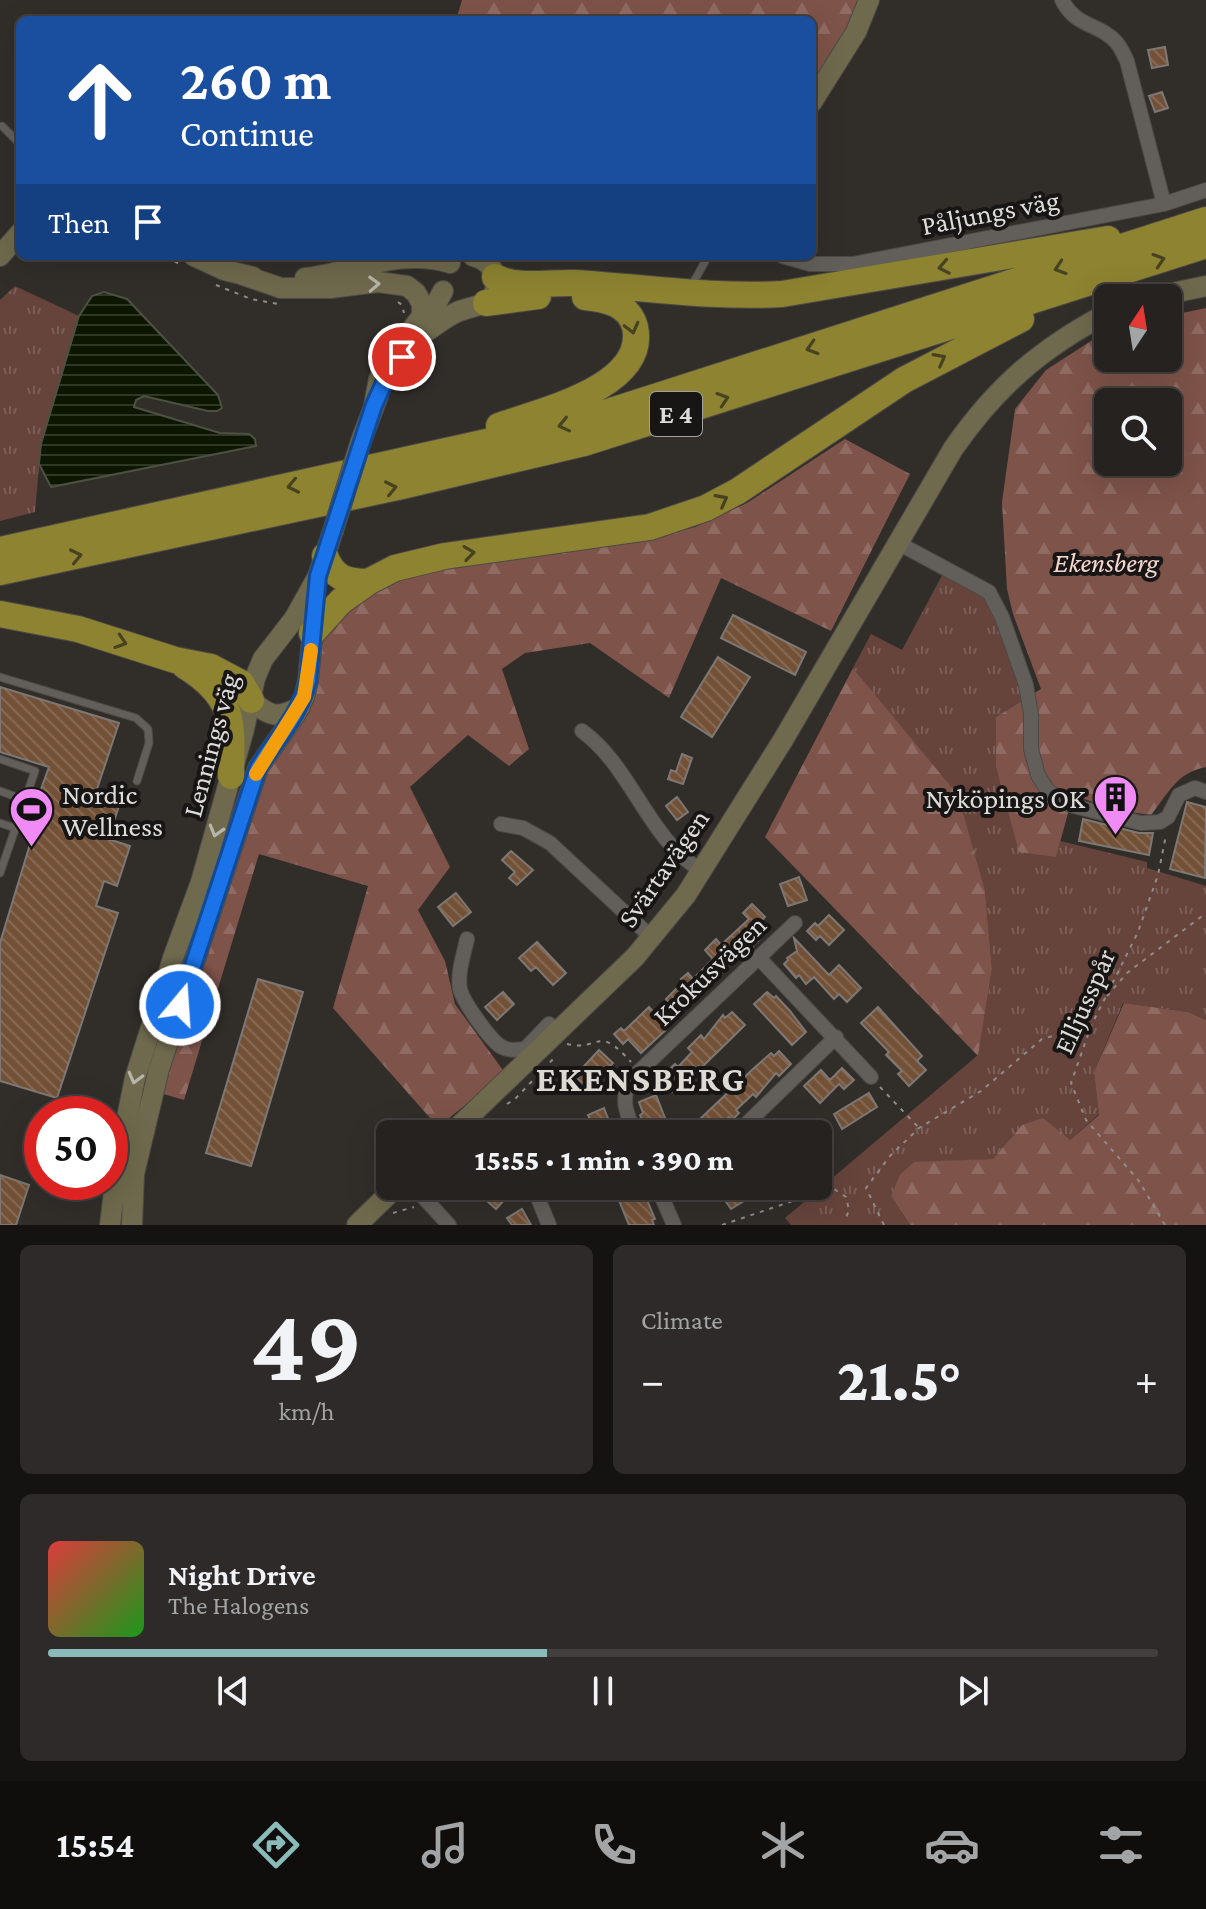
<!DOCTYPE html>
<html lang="en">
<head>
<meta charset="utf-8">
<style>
  :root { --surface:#252220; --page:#2d2a29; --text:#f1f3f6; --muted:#a3a4a5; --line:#423f3e; --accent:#8bbbb9 }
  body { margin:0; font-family:"Crimson Pro",serif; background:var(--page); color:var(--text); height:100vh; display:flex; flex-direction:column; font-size:30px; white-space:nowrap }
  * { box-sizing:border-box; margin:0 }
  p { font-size:26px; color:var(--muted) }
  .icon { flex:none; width:44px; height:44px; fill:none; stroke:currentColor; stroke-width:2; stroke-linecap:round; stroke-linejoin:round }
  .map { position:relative; height:1225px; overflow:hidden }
  .drawer { display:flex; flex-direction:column; gap:20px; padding:20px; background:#141312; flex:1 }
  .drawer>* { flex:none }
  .hud { position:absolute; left:16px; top:16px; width:800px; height:244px; border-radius:12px; box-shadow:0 8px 32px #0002,0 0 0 2px var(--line); background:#1a4fa0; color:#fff; overflow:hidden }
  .needle { width:52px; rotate:12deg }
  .fabs { position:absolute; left:1094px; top:284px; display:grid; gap:16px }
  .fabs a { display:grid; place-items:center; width:88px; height:88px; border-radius:12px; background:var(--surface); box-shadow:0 8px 32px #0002,0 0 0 2px var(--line); font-size:40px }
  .speed { position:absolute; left:24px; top:1096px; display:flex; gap:16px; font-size:40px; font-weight:700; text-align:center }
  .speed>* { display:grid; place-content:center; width:104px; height:104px; border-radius:50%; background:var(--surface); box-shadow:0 8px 32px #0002,0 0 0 2px var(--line); line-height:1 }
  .speed .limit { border:12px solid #d22; background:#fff; color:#111 }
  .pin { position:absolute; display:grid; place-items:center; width:68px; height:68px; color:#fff; margin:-34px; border:4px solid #fff; border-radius:50%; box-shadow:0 2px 8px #0007 }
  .me { position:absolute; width:88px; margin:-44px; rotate:18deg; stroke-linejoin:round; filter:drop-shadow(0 0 6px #0008) }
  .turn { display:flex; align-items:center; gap:28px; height:168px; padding:0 32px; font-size:36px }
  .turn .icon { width:104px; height:104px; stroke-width:2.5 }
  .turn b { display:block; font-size:56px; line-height:68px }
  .then { display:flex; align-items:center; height:76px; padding:0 32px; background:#0003; gap:16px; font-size:30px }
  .big { font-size:60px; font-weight:800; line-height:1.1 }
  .drawer .widget { flex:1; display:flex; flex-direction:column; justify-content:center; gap:12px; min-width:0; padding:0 28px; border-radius:12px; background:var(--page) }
  .drawer .dial { align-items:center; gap:0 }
  .dial b { font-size:104px; line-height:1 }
  .song { display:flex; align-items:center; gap:24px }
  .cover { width:96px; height:96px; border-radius:12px; background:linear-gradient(135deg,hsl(0 70% 55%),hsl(120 70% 35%)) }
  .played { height:8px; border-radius:4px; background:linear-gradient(90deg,var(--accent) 45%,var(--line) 45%) }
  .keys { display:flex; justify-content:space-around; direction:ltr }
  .heat { display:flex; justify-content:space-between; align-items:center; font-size:44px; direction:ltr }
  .drawer .tiles { flex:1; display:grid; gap:20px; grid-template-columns:1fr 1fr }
  .widget:last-child { grid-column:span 2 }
  .trip { position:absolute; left:376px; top:1120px; width:456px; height:80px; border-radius:12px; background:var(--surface); box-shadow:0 8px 32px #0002,0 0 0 2px var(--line); font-weight:800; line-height:80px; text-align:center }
  .menu { display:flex; height:128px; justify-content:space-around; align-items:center; background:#0f0e0d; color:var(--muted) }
  .menu .icon { width:56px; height:56px }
  .menu .on { color:var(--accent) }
  .menu b { font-size:36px; color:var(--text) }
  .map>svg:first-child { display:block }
  .grass { fill:url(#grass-tufts) }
  .forest { fill:url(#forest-firs); fill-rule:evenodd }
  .water { fill:url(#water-rules); stroke:#4c5141; stroke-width:2 }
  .building { fill:url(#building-back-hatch); stroke:#7d7875; stroke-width:2 }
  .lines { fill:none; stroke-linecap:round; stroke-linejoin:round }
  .lane-casing { stroke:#4c4946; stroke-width:9 }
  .street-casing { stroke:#4c4946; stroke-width:16 }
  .secondary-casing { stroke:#4c4946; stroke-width:22 }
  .highway-casing { stroke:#4c4946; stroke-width:28 }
  .path { stroke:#8f8c89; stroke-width:2; stroke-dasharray:4 6; stroke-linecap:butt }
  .lane { stroke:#625f5a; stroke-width:7 }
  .street { stroke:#625f5a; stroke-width:14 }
  .secondary { stroke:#6f6a4d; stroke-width:20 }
  .highway { stroke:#8d8330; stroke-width:26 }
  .secondary-bridge-casing { stroke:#4c4946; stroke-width:22; stroke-linecap:butt }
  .secondary-bridge { stroke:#6f6a4d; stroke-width:20 }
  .oneway { stroke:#474220 }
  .oneway2 { stroke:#b7b4a9 }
  .route-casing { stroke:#114b97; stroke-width:20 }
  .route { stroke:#1a73e8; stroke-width:14 }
  .slow { stroke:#f59e0b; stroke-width:14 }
  .labels { text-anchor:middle; stroke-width:8; stroke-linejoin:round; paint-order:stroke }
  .shield { fill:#181615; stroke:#a3a19f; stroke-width:2 }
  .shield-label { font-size:26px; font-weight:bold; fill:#dedcda }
  .street-label { font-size:28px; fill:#dedcda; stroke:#181615 }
  .park-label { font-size:28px; font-style:italic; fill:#f6d7cf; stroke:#181615 }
  .poi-label { font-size:28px; fill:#dedcda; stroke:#181615; text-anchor:start }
  .district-label { font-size:36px; font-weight:bold; letter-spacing:2px; fill:#dddad4; stroke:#181615 }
</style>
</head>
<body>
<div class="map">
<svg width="1206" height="1225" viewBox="0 0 1206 1225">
  <defs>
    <pattern id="grass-tufts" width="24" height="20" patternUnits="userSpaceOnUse" patternTransform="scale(2)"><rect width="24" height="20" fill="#66443c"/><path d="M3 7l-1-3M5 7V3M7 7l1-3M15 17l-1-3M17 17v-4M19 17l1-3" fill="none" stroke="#7b5e58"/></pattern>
    <pattern id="forest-firs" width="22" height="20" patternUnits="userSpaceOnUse" patternTransform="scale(2)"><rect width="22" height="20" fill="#7e5349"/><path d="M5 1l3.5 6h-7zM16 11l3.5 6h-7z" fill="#906b63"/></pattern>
    <pattern id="water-rules" width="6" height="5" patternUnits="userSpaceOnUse" patternTransform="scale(2)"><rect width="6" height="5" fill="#0d1600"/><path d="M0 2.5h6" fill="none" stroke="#303725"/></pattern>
    <pattern id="building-back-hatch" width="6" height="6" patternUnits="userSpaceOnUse" patternTransform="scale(2)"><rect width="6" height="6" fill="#735137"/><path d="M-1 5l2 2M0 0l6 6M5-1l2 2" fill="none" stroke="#866953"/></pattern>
  </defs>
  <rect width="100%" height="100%" fill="#312e2a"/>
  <path class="grass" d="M15,286L79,316L41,444L35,512L0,521V300Z
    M946,568L989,592L1028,697L996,717V767L1009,808L1056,857L1060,841L1147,862V868L1206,886V1020L1188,1012L1123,1003L1094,1072L1099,1114L1070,1140L1022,1125L993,1159L914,1163L891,1196L910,1225H791L785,1218L978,1055L992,969L985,890L958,796L853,668L871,634L902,650Z"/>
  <path class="forest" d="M462,0H858L847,28L812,82V20H456Z
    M1206,308V767C1177,772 1168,794 1151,815L1116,810L1073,795L1056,857L1019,852L996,767V717L1041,689L1013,614L1007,589L1002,502L1015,409L1046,370L1108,330V358H1168V316ZM1108,402H1168V462H1108Z
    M845,439L910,474L831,631L721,578L669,698L590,643L525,653L502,669L529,749L509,766L468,735L410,787L450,867L418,910L445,961L455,1004L505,1073L438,1127L333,1008L368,886L259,854L184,1100L160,1093L305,660L346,608L386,584L415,573L657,537L695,527L747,503Z
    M853,668L958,795L985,890L992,969L978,1056L765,837Z
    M1124,1003L1188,1012L1206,1020V1225H910L891,1196L900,1175L914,1162L993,1159L1022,1125L1043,1118L1070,1140L1099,1115L1094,1072Z"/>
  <path class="water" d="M104,292L127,299L218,395L222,408L217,411H208L144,396L136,400L134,407L220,433L249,434L255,439L256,446L51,487L39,464L41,444L79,316L92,296Z"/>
  <path class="building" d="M1165,47L1168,65L1152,68L1148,50Z
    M1162,92L1168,108L1155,112L1149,96Z
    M733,615L806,652L795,675L721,638Z
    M718,657L750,677L712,737L681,717Z
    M0,687L119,723L96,792L121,800L108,839L130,846L117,886L104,881L96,906L118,913L57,1098L0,1081V943L38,818L32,814L49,767L0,752Z
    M682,754L692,758L683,784L668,779L671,770L676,772Z
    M677,797L688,812L677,820L666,806Z
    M1187,802L1206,807L1205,878L1170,869Z
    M1083,819L1139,833H1153L1149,855L1079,841Z
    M511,851L533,870L517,885L509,878L515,872L502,860Z
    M799,877L807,900L788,906L780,884Z
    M456,893L471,912L453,926L438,907Z
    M752,904L765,917L758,925L766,933L747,952L744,950L680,1014L666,999L683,982L681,979L688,973L693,979L713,959L705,950L716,939L721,945L749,919L743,913Z
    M829,915L844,930L829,945L820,936L816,940L807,931L815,923L818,926Z
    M794,938L829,975L839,965L861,988L847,1002L839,994L834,999L814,977L806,984L799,975L796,978L784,964L788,960L787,958L797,951Z
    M537,942L566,973L553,985L536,967L531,971L519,958Z
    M258,979L303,992L251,1166L206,1153Z
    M503,992L514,1004L497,1020L485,1007Z
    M767,992L774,998L776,996L790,1011L806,1032L792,1045L754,1004Z
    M649,1007L668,1028L641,1053L628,1039L623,1044L614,1034L621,1028L624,1031Z
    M878,1007L922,1056L917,1061L926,1070L909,1086L898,1074L902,1071L886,1055L889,1052L861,1023Z
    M732,1012L745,1025L701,1068L699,1066L672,1092L660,1078L675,1064L678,1067L692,1052L688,1048L701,1035L704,1039L723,1015L725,1018Z
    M599,1050L613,1063L589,1089L575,1076Z
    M779,1051L791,1064L779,1076L776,1073L756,1097L753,1094L736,1110L739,1113L732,1120L729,1117L712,1134H684L753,1069L771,1053L774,1056Z
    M842,1068L854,1080L844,1089L839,1084L820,1103L804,1086L821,1070L830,1080Z
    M869,1093L877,1107L842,1129L834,1114Z
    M656,1095L667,1123L672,1134H648L640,1115L643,1113L639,1102Z
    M604,1108L614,1134H572L592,1125L588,1115Z
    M0,1175L29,1185L16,1225H0Z
    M483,1186H508L501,1194L506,1198L496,1209L477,1192Z
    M609,1186H641L655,1219L652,1220L654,1225H629L618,1198L614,1199Z
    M715,1186H768L731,1209Z
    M522,1209L531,1225H512L507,1218Z"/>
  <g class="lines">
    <defs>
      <path id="lane" d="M2,126L20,144
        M691,287L708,256
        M0,677L136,718L148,729L149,743L137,781
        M0,759L35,771L0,873
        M0,791L25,800
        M0,823L15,828"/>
      <path id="street" d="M1062,0C1076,28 1100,23 1117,43C1121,48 1124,55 1127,61L1164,204
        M782,256L810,264H853L1164,204L1206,190
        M898,543L989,592L1002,617L1026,685L1031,714V749L1038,775L1048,791L1070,805L1141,823L1160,822L1168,817L1179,795L1195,788L1206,792
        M582,731C632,767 649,841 701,870
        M501,824L523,828L550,843L651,937
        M467,939C464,954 457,973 460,989C463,1002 489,1038 500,1046C508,1051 516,1050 525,1049L532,1058
        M759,958L871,1077
        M525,1049L549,1024
        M635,1134C627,1114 620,1101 630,1080L795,923
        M736,1134L836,1037
        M413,1186L449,1225
        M533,1186L549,1225
        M657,1186L674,1225"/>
      <path id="secondary" d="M812,102L856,32L869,0
        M0,256L20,233
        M194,256L224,270L253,277
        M243,275L281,288H330L378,282L407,286L416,293L422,304V316L387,362L379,379L374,405
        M305,278C353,273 401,247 450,263
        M1148,298L1206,286
        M422,330L443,291
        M424,333C435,326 446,317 457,312C474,305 501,306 495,277C493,266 484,259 473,256
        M361,441L378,396
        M251,700C270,717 277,719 300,707
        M451,1134L635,957L686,895L783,740L953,449C996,387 1041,348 1108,313
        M110,1225L117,1167L135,1078L173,958L201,882L244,729L255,678L263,659L294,619L318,576L333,531
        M132,1225L134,1174L159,1069L258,768L295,715L304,697L308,681L314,619
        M357,1225L397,1186"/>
      <path id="highway" d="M495,277C517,289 549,282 574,283C643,287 712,298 782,294L1108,239
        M486,303L538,296
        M499,426C540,411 648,387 635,327C629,304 606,299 585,297
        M0,550L577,422L1206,220
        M325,556C333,577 345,582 368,582
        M0,572L402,486L584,443L1206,245
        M0,614L78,629L175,660L211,667L241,683L251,700
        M312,633L341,601L368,582L395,568L445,556L650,527L706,508L738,491L904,380L1021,319
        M185,666C236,698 232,722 231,776"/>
    </defs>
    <use href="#lane" class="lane-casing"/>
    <use href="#street" class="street-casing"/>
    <use href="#secondary" class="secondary-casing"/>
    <use href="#highway" class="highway-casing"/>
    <path class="path" d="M17,153L20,160
      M166,256L179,264
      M216,285L251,299L278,304
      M398,302L402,305L404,313
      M1107,996L1127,973L1206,913
      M567,1044C601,1052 596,1023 631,1062
      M880,1087L919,1128
      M507,1104L515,1099L556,1056
      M761,1129L766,1134
      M818,1178L846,1197L849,1210L846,1218
      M437,1188L445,1200
      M393,1213L414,1207
      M722,1225L834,1187
      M884,1225L866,1188L890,1156L919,1128L981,1091L1042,1039L1089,1026
      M1165,1225L1139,1181L1086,1120L1071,1083L1091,1026L1138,932L1158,875L1166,835"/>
    <use href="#lane" class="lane"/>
    <use href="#street" class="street"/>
    <use href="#secondary" class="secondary"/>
    <use href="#highway" class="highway"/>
    <defs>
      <path id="secondary-bridge" d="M333,531L361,441"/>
    </defs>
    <use href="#secondary-bridge" class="secondary-bridge-casing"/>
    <use href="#secondary-bridge" class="secondary-bridge"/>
  </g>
  <defs><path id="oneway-chevron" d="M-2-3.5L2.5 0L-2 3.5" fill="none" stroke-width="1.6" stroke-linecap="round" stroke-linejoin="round" transform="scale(2)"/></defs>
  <g class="oneway">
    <use href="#oneway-chevron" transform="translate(1159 260) rotate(-18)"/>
    <use href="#oneway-chevron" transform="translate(944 267) rotate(169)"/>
    <use href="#oneway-chevron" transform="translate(1060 268) rotate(162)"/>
    <use href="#oneway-chevron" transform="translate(632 328) rotate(76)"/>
    <use href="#oneway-chevron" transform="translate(812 348) rotate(163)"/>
    <use href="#oneway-chevron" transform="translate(940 359) rotate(-28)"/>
    <use href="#oneway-chevron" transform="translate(723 399) rotate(-18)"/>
    <use href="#oneway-chevron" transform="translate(564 425) rotate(167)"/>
    <use href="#oneway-chevron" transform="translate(293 486) rotate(168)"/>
    <use href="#oneway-chevron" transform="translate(391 488) rotate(-12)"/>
    <use href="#oneway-chevron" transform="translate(722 500) rotate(-28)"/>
    <use href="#oneway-chevron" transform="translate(469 553) rotate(-8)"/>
    <use href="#oneway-chevron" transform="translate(76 556) rotate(-12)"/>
    <use href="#oneway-chevron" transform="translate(121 642) rotate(18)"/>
  </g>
  <g class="oneway2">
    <use href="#oneway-chevron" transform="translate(374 284) rotate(-2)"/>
    <use href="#oneway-chevron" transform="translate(216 831) rotate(106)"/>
    <use href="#oneway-chevron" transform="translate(135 1078) rotate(105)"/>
  </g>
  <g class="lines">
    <defs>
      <path id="route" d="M180,1005L258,768C276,739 300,715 308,681L318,576L374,405L385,381L402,357"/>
    </defs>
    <use href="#route" class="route-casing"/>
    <use href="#route" class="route"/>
    <path class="slow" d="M256,774L304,697L311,650"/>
  </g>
  <defs>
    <symbol id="building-pin" viewBox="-11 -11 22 30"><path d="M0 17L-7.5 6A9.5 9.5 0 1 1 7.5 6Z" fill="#f08bf6" stroke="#181615"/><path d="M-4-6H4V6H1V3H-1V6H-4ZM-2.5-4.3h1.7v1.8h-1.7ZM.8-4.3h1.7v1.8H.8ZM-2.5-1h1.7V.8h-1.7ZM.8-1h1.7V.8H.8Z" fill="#111"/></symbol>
    <symbol id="stadium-pin" viewBox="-11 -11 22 30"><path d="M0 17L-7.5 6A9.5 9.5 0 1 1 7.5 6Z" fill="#f08bf6" stroke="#181615"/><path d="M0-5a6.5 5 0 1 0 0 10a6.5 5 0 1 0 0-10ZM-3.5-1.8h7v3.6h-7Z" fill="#111"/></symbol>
  </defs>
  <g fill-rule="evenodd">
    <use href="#building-pin" x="1090" y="772" width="51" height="69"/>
    <use href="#stadium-pin" x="6" y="784" width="51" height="69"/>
  </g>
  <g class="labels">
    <rect class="shield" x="650" y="392" width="52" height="44" rx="6"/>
    <g class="shield-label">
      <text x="676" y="423">E 4</text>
    </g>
    <g class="street-label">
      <text transform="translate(990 212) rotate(-11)" y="10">Påljungs väg</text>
      <text transform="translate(210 745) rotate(-75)" y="10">Lennings väg</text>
      <text transform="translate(663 868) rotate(-55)" y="10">Svärtavägen</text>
      <text transform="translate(709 970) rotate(-44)" y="10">Krokusvägen</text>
      <text transform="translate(1084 1001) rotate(-66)" y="10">Elljusspår</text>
    </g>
    <g class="park-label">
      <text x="1106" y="572">Ekensberg</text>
    </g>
    <g class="poi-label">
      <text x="62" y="804">Nordic<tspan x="62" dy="32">Wellness</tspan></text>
      <text x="1085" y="808" text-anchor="end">Nyköpings OK</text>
    </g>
    <g class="district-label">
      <text x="641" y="1091">EKENSBERG</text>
    </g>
  </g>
</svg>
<div class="fabs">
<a><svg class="needle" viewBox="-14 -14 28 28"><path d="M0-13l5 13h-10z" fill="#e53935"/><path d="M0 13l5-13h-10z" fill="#a3a4a5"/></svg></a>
<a><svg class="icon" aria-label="search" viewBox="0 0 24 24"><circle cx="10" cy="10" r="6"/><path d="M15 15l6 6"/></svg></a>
</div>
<div class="speed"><div class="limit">50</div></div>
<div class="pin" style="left:402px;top:357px;background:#d93025"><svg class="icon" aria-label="arrive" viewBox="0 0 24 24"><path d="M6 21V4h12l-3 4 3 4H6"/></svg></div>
<svg class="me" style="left:180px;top:1005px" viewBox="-20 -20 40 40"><circle r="17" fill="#1a73e8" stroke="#fff" stroke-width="3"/><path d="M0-11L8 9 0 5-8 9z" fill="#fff"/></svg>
<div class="trip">15:55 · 1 min · 390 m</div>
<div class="hud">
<div class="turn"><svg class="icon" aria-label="ahead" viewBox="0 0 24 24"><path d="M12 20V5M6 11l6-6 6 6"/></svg><div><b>260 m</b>Continue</div></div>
<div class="then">Then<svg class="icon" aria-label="arrive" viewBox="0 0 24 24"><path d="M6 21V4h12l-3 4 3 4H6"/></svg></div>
</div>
</div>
<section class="drawer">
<div class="tiles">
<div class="widget dial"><b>49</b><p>km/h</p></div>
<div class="widget"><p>Climate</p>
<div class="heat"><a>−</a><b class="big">21.5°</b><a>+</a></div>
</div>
<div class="widget">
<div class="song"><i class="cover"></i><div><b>Night Drive</b><p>The Halogens</p></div></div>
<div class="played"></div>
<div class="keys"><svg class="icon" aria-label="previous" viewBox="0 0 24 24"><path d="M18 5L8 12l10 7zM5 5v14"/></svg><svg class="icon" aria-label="pause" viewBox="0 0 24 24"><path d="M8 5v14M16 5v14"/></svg><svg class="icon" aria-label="next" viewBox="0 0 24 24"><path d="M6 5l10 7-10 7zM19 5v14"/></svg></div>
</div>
</div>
</section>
<nav class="menu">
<b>15:54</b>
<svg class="icon on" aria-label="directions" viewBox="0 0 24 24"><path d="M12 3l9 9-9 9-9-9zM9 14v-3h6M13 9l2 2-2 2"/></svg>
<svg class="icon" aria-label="music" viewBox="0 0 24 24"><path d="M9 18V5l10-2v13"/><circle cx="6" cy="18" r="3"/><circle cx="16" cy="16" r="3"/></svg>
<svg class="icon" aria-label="phone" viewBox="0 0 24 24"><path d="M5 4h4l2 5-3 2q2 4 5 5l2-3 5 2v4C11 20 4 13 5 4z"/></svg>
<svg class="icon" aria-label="climate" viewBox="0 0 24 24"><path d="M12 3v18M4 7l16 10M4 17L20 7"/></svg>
<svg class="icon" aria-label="car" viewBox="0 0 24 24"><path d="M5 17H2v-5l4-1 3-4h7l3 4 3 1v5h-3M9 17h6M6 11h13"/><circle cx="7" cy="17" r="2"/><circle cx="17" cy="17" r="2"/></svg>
<svg class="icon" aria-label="filters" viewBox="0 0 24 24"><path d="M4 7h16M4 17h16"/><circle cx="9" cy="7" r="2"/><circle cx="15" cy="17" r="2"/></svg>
</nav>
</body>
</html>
